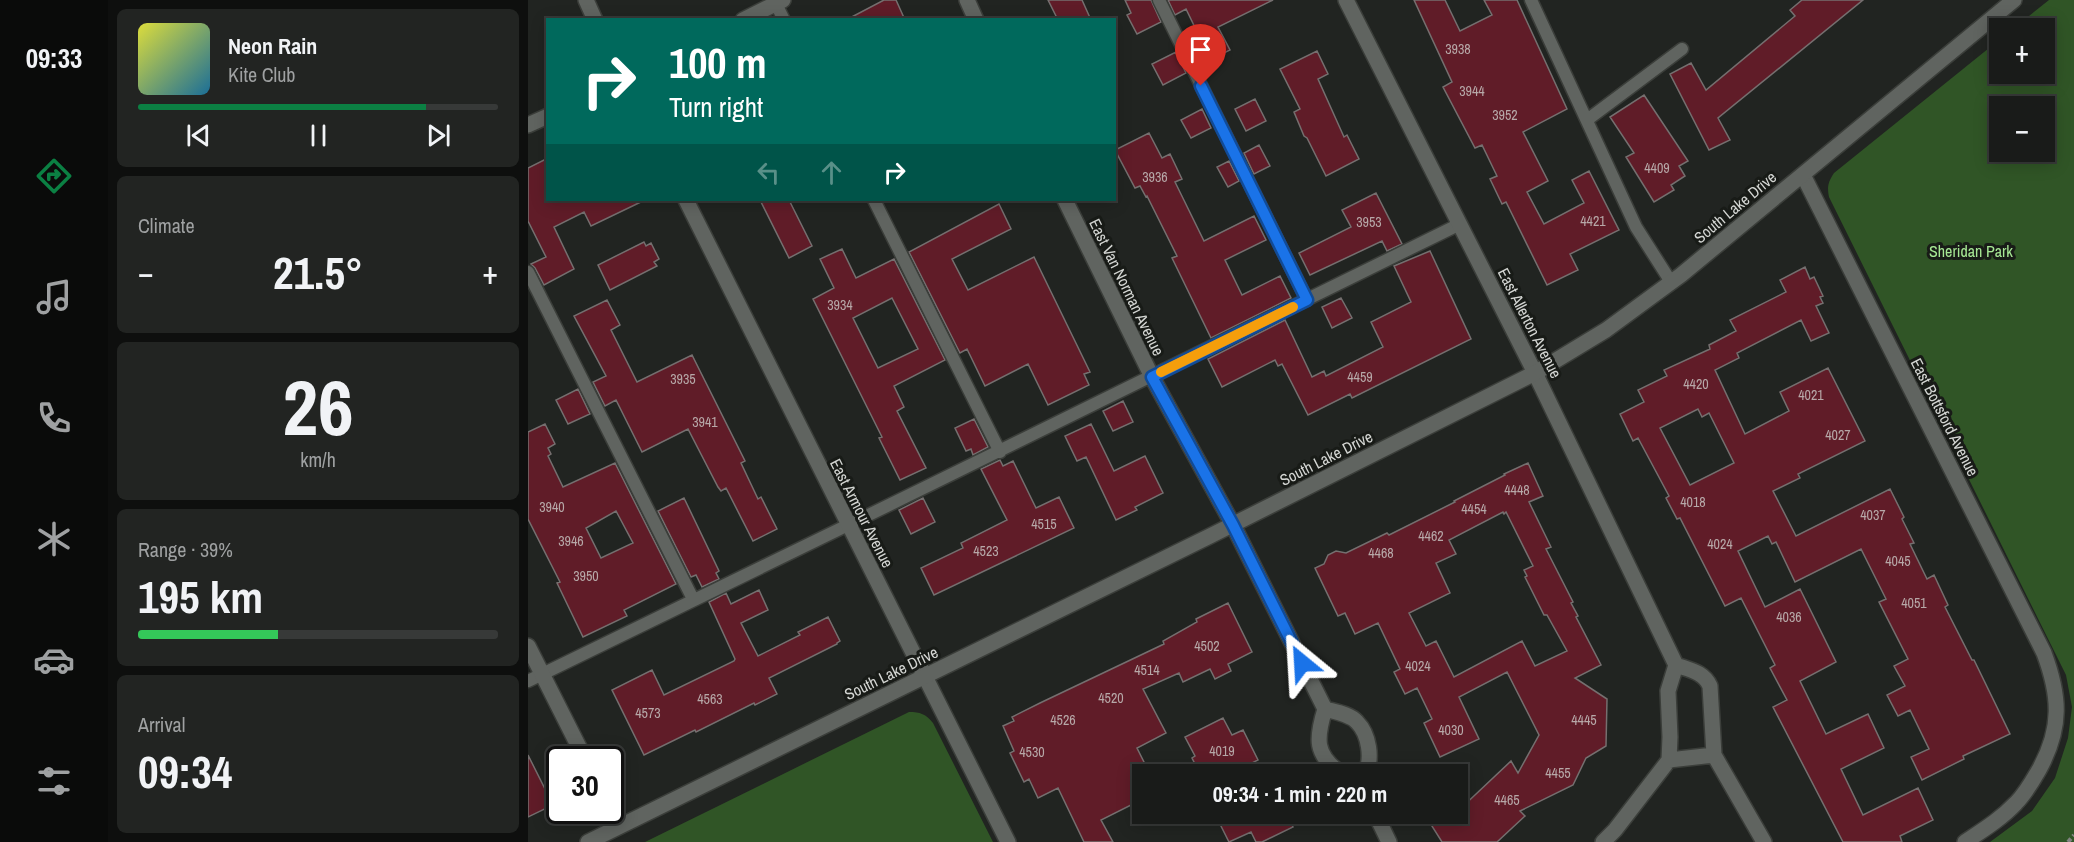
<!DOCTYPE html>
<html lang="en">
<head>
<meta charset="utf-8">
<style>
  :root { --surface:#191b19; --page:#222422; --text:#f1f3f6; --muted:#9fa1a2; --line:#373938; --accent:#0b8043 }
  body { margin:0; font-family:"Archivo Narrow",sans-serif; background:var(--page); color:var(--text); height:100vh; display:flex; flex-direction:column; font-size:22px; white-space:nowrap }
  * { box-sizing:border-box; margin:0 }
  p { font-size:20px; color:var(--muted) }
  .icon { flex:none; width:33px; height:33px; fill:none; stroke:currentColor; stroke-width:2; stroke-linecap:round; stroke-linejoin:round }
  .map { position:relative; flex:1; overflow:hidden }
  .details { display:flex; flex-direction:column; gap:9px; padding:9px; background:#0e0f0e; width:420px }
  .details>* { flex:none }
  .hud { position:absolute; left:18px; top:18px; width:570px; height:183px; border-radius:0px; box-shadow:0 3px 15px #0003,0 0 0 2px var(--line); background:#00695c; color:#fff; overflow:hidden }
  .controls { position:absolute; left:1461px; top:18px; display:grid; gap:12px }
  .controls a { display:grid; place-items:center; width:66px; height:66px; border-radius:0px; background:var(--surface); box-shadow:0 3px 15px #0003,0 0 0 2px var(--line); font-size:30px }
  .speed { position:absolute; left:18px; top:746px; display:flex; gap:12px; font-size:30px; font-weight:700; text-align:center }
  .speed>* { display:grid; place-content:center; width:78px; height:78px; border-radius:50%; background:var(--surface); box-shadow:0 3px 15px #0003,0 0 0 2px var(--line); line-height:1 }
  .speed .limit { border:3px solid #111; border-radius:9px; background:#fff; color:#111 }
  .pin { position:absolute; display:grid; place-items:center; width:51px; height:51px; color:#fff; margin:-62px -26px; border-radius:50% 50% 50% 0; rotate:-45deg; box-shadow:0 0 6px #0007 }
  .pin .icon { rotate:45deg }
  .me { position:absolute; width:66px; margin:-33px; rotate:333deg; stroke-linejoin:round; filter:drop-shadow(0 0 4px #0008) }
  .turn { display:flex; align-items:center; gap:21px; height:126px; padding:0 24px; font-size:27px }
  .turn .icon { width:78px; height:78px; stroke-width:2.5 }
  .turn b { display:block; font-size:42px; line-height:51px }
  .lanes { display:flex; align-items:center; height:57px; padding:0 24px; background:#0003; justify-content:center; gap:30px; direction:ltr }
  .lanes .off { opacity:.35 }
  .big { font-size:45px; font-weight:700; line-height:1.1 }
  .details .card { flex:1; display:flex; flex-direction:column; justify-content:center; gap:9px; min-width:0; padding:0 21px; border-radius:9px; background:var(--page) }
  .details .dial { align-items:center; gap:0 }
  .dial b { font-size:78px; line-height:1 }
  .song { display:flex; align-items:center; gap:18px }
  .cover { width:72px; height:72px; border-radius:9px; background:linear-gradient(135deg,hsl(60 70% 55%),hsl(200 70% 35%)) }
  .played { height:6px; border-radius:3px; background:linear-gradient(90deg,var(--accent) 80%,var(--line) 80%) }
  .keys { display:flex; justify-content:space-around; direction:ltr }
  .heat { display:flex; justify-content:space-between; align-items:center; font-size:33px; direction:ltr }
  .charge { height:9px; border-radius:4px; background:linear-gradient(90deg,#34c759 39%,var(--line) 0) }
  .trip { position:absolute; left:604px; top:764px; width:336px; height:60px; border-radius:0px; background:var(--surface); box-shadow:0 3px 15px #0003,0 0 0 2px var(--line); font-weight:700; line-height:60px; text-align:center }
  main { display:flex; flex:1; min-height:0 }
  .menu { display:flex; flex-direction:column; width:108px; justify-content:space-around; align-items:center; background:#0a0b0a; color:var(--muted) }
  .menu .icon { width:42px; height:42px }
  .menu .on { color:var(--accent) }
  .menu b { font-size:27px; color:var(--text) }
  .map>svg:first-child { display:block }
  .green { fill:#305526; fill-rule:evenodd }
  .building { fill:#601c28; stroke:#756f6f; stroke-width:1.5; fill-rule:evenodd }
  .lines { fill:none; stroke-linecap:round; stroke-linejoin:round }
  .service-casing { stroke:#3b3e3a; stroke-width:15 }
  .minor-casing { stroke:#3b3e3a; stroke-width:18 }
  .secondary-casing { stroke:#3b3e3a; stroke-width:18 }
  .path { stroke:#828481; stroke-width:4; stroke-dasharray:4.5 3; stroke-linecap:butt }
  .service { stroke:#606460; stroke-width:12 }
  .minor { stroke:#606460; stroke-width:15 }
  .secondary { stroke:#606460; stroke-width:15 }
  .route-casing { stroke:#114b97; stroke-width:15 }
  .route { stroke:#1a73e8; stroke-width:10 }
  .slow { stroke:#f59e0b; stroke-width:10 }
  .labels { text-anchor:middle; stroke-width:6; stroke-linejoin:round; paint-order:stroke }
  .number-label { font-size:14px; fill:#b7a8a8 }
  .street-label { font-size:16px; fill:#d4d6d3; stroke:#181b17 }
  .park-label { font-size:16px; fill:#a6e794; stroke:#181b17 }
</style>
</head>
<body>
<main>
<nav class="menu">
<b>09:33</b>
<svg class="icon on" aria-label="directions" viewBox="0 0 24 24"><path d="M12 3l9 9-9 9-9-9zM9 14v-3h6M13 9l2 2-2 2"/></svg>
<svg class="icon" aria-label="music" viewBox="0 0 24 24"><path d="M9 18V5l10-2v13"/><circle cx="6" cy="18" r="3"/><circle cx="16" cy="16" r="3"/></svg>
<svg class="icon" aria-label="phone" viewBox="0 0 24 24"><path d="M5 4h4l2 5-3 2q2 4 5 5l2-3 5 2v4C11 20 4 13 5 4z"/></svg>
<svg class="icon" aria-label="climate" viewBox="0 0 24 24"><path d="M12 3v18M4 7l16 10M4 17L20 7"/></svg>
<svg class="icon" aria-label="car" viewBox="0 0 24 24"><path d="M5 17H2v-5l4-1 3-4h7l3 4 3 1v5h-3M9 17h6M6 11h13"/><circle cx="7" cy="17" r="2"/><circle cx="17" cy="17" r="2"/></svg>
<svg class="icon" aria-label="filters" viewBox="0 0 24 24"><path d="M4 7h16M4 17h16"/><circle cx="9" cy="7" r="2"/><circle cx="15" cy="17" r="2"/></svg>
</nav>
<section class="details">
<div class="card">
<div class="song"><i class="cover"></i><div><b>Neon Rain</b><p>Kite Club</p></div></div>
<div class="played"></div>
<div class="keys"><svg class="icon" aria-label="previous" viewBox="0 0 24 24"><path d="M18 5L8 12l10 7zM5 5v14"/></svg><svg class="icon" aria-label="pause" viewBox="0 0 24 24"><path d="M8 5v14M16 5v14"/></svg><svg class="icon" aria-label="next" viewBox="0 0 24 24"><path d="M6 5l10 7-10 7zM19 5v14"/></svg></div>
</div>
<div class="card"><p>Climate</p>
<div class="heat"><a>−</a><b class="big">21.5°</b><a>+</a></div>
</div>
<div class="card dial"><b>26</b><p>km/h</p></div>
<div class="card"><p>Range · 39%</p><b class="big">195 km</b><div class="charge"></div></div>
<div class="card"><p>Arrival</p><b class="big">09:34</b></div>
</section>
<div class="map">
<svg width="1546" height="842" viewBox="0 0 1546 842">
  <rect width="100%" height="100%" fill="#212421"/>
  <path class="green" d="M1521,0H1546V842H1462L1504,811L1527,778L1540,738L1544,707L1538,675L1301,197C1299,187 1300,182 1306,173L1471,40L1472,74H1516V28H1486ZM1472,106H1516V152H1472Z
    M381,712C392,712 398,714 405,723L465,842H117Z"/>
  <path class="building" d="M356,0H368L377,20H318Z
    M520,0H554L563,20H530Z
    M597,0H623L633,22L609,34L599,15L603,13Z
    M640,0H745L690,27L702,50L672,65L662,45L673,40L658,9L647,15Z
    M886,0H917L932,31L964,15L956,0H989L1039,109L995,132L1020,181L999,192L1016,224L1056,203L1044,180L1061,171L1091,230L1042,254L1050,270L1019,285L978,202L974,204L962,179L969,176L954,145L947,148L915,87L924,82Z
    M1274,0H1335L1190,118L1202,140L1181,150L1142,74L1163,63L1178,90L1267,16L1262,10Z
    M789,51L800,74L790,79L816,137L819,135L831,159L798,176L779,138L776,136L766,112L772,109L752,69Z
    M648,52L658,73L635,85L624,64Z
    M1116,95L1160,161L1151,166L1157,176L1143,185L1146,190L1126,202L1098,157L1106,153L1082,117Z
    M727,99L738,121L718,131L707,109Z
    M674,109L683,128L663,138L653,120Z
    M621,133L634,158L642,154L654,179L647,182L676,241L726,216L738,240L697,260L714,295L752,276L763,298L683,338L644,258L649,256L619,196L618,197L612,186L607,188L587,150Z
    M731,145L742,166L726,174L716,153Z
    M20,158V200H117L63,226L56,212L26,227L46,269L16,285L7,268L3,264L18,257L0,221V168Z
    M701,161L711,181L700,187L689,167Z
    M848,193L874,244L859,251L854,241L782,275L771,253L823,227L814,210Z
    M232,200H261L284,246L261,258Z
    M471,204L483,229L424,259L440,290L506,257L562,372L556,374L561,385L520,405L500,364L457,386L439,349L432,353L381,252Z
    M116,242L118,246L123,243L131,259L126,262L129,266L82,290L70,265Z
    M314,249L328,278L366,259L417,360L366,386L376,407L369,411L398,468L372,480L351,438L354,437L285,299L306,288L292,259ZM364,298L390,349L350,368L325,318Z
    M902,251L943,339L824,398L822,394L780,415L754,364L750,366L747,360L694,387L680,359L757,320L784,377L796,371L798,376L855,347L843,322L883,302L866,266Z
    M1277,267L1282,279L1286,277L1295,296L1292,297L1295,303L1288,306L1301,333L1283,341L1273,320L1209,353L1211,358L1187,370L1217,434L1261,411L1252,392L1300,368L1337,441L1270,474L1272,478L1245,491L1268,536L1362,489L1376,517L1374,519L1386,543L1382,544L1399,579L1406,575L1420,605L1417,607L1444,660H1446L1482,734L1435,756L1436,759L1394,780L1383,757L1401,749L1382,710L1370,716L1359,695L1377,686L1366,666L1380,659L1351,602L1358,599L1333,549L1267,582L1248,542L1244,544L1240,536L1210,551L1237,607L1272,589L1308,662L1272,681L1298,734L1340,714L1356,748L1313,769L1335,815L1390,788L1405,820L1372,836L1374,842H1315L1245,707L1259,700L1242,668L1247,665L1213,598L1197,606L1152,518L1149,519L1138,498L1141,496L1110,438L1105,441L1092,414L1116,402L1110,390L1139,376L1136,370L1182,349L1181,345L1208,331L1202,320L1258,292L1252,280ZM1170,409L1174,417L1181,413L1206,463L1162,485L1132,428Z
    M813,298L824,318L804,328L794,307Z
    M79,300L92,325L83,330L109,382L164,355L217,461L213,463L230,499L233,497L249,529L225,541L198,488L193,491L190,487L160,429L114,452L88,400L77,406L65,382L78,376L46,316Z
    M50,389L62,414L40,424L28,400Z
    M595,401L605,422L585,431L575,411Z
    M446,419L460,447L445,455L443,449L438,451L427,428Z
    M17,424L27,444L20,448L23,454L20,456L35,487L87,463L148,584L96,610L99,616L55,637L29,583L32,582L0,519V432ZM88,511L105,543L73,558L58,528Z
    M563,424L586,471L617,456L635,493L607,507L609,510L588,520L558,457L549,461L537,436Z
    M472,460L475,466L485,461L508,508L531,497L546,528L406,595L393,568L435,548L433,543L479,520L453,469Z
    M1000,463L1015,496L1001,502L1023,547L1018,549L1045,602L1043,603L1050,616L1048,617L1073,665L1047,678L1079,699L1078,746L1058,758L1045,785L992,811L997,816L969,842H914L902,823L906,820L901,813H930V811L983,761L990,773L1011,735L979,672L931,697L951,739L912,757L896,723L904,719L889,688L877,694L866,672L872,669L850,623L827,634L817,613L810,616L787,568L796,564L800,555L808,551L818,553L859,533L861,535L927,502L926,501L977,475L976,474ZM975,512L976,514L978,512L1005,566L996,570L999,576L997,577L1016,615H1019L1039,651L1007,666L994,641L926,677L908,641L898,646L881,613L922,593L908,563L928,554L921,540Z
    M156,498L191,571L188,573L191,579L174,587L168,575L163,577L130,511Z
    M395,498L407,522L383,534L371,510Z
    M231,590L240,610L213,623L230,656L272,635L270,632L300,617L312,641L309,643V644L241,678L249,694L227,705L226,703L168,732L167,730L116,755L84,690L124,670L136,695L206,661L207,659L181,602L198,593L203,604Z
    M700,603L724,652L700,664L703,671L687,679L682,669L655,682L651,673L615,689L638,733L609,748L622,774H615V799L573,820L585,842H556L530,788L510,798L501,779L496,782L482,753L486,751L475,726L486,721L484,717L512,703L636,644L635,641L669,622L668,619Z
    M695,718L704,735L715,730L730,760L702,774H672L664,758L667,756L657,737Z
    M0,755L25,805L0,817Z
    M710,813H762L758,815L765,827L734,842H728L723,832L701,842L691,822Z"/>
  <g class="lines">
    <defs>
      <path id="service" d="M246,0L256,20
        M631,0L779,300
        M1003,0L1108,227L1143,282
        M1059,120L1154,49
        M346,200L472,452
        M0,272L165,599
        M0,681C311,529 622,379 932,224"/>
      <path id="minor" d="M58,0L67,20
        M439,0L448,20
        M818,0L1007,373L1148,665
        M215,20L255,0
        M0,125L20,116
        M1275,175L1516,653C1532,696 1534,727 1512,768C1505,780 1498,793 1488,803C1473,819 1455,830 1437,842
        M158,200L480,842
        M537,200L624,377L705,525L797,709C788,738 786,755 814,774
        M0,646L57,759
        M797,709C808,712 822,714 829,722C841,734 845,759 837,774
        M1186,755L1141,760L1142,737L1140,691L1148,665C1162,670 1176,672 1182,686L1186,755L1236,842
        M82,809L91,826
        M847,813L861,842
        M1075,842L1087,830L1141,760"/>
      <path id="secondary" d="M60,842L682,536L1007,373L1078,330L1153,275L1486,0"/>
    </defs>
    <use href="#service" class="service-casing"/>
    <use href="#minor" class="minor-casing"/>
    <use href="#secondary" class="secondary-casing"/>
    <path class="path" d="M1540,842L1546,835"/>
    <use href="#service" class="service"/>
    <use href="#minor" class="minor"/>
    <use href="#secondary" class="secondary"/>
  </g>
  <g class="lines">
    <defs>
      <path id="route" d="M673,86L779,300L624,377L705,525L774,663"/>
    </defs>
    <use href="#route" class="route-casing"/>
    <use href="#route" class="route"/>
    <path class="slow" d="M633,372L765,307"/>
  </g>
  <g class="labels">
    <g class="number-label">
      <text x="930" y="54">3938</text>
      <text x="944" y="96">3944</text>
      <text x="977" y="120">3952</text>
      <text x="1129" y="173">4409</text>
      <text x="627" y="182">3936</text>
      <text x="1065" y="226">4421</text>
      <text x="841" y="227">3953</text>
      <text x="312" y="310">3934</text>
      <text x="832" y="382">4459</text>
      <text x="155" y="384">3935</text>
      <text x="1168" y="389">4420</text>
      <text x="1283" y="400">4021</text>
      <text x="177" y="427">3941</text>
      <text x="1310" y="440">4027</text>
      <text x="989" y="495">4448</text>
      <text x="1165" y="507">4018</text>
      <text x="24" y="512">3940</text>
      <text x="946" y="514">4454</text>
      <text x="1345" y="520">4037</text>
      <text x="516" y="529">4515</text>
      <text x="903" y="541">4462</text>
      <text x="43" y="546">3946</text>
      <text x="1192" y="549">4024</text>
      <text x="458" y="556">4523</text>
      <text x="853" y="558">4468</text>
      <text x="1370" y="566">4045</text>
      <text x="58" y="581">3950</text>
      <text x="1386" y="608">4051</text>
      <text x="1261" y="622">4036</text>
      <text x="679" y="651">4502</text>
      <text x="890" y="671">4024</text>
      <text x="619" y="675">4514</text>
      <text x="583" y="703">4520</text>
      <text x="182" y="704">4563</text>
      <text x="120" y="718">4573</text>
      <text x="535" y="725">4526</text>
      <text x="1056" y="725">4445</text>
      <text x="923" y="735">4030</text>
      <text x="694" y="756">4019</text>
      <text x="504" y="757">4530</text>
      <text x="1030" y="778">4455</text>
      <text x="979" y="805">4465</text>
    </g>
    <g class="street-label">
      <text transform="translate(1207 207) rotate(-40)" y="6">South Lake Drive</text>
      <text transform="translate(599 287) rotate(64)" y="6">East Van Norman Avenue</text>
      <text transform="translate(1002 323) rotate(63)" y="6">East Allerton Avenue</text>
      <text transform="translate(1417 417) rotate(63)" y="6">East Bottsford Avenue</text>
      <text transform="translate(798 458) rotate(-27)" y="6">South Lake Drive</text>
      <text transform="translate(334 513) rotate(63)" y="6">East Armour Avenue</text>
      <text transform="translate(363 673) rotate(-26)" y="6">South Lake Drive</text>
    </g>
    <g class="park-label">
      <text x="1443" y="257">Sheridan Park</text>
    </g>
  </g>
</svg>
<div class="controls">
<a>+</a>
<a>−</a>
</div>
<div class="speed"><div class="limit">30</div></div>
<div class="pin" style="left:673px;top:86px;background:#d93025"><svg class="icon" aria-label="arrive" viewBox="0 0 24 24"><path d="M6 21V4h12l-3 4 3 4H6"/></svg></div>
<svg class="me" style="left:774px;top:663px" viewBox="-20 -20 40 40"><path d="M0-17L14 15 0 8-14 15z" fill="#1a73e8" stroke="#fff" stroke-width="4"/></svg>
<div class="trip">09:34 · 1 min · 220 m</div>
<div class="hud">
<div class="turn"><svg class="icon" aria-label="right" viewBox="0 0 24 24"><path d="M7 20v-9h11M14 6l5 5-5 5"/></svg><div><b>100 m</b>Turn right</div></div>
<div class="lanes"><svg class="icon off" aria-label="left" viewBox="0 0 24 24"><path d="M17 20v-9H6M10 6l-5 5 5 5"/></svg><svg class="icon off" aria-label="ahead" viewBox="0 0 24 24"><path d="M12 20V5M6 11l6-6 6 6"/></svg><svg class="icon" aria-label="right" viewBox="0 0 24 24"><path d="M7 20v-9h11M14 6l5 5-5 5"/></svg></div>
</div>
</div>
</main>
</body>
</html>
